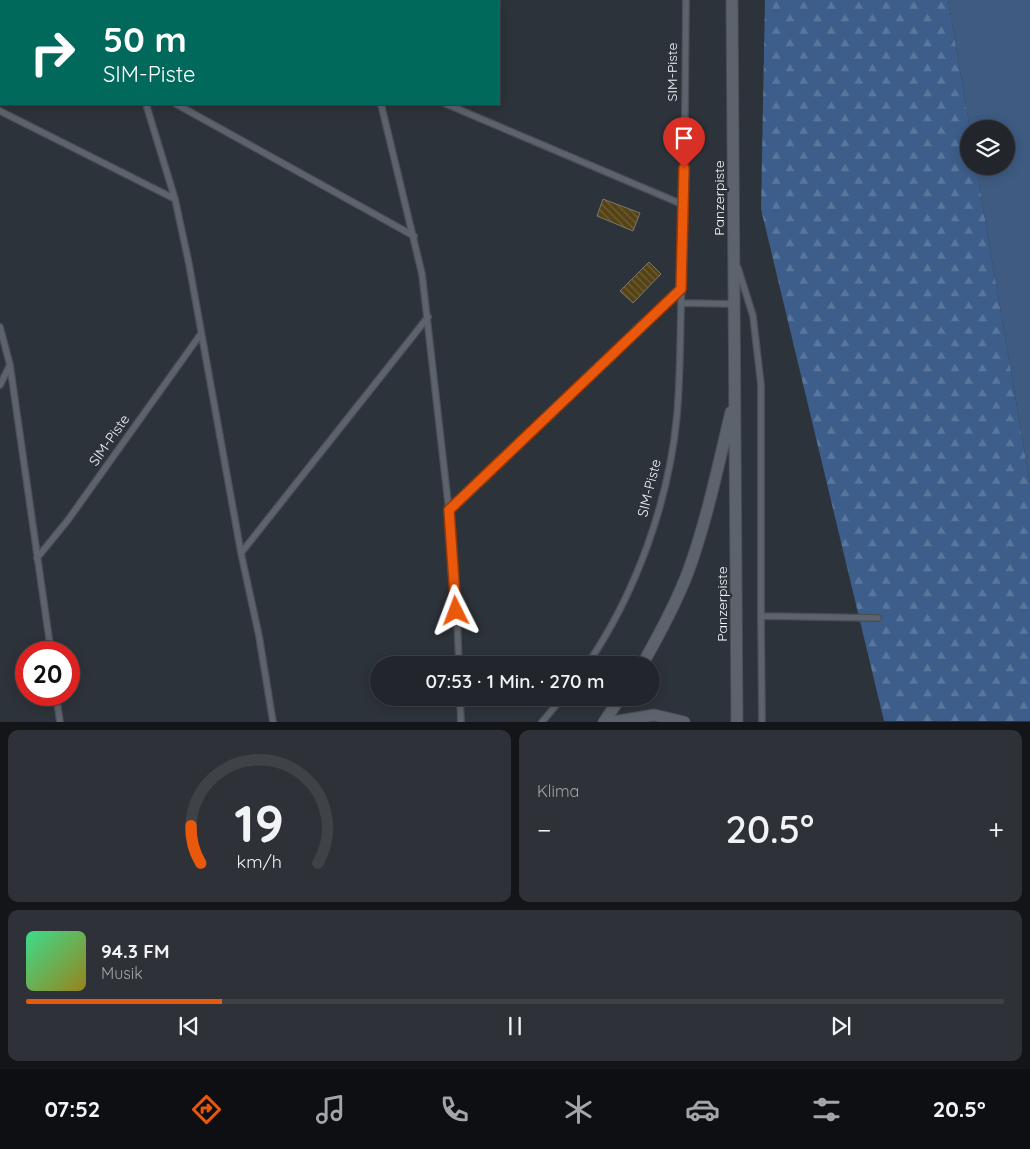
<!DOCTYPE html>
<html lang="de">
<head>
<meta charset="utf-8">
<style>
  :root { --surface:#22262c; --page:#2e3238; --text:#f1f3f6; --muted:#a2a5a9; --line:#3f4348; --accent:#ea580c }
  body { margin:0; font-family:Quicksand,sans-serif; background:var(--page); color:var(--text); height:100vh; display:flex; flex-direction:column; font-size:19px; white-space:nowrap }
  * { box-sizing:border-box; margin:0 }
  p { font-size:16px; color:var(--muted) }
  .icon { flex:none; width:28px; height:28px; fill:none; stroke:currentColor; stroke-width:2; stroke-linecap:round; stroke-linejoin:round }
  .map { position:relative; height:722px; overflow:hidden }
  .sheet { display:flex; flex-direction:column; gap:8px; padding:8px; background:#131518; flex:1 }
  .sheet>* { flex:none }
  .guide { position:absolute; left:0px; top:0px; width:500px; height:105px; box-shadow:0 2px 12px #0003,0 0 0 1px var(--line); background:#00695c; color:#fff; overflow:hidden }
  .buttons { position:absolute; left:960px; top:120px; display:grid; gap:10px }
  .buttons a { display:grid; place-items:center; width:55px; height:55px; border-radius:50%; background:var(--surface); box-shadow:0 2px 12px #0003,0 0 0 1px var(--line); font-size:25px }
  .speed { position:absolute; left:15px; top:641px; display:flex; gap:10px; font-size:25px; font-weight:700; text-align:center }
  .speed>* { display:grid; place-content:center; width:65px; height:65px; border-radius:50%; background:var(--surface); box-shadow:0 2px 12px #0003,0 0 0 1px var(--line); line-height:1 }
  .speed .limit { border:8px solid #d22; background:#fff; color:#111 }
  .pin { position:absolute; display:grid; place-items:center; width:42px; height:42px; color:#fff; margin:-51px -21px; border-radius:50% 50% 50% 0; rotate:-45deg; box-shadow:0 0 5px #0007 }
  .pin .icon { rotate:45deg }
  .me { position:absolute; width:55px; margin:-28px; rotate:357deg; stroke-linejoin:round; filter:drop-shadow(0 0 4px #0008) }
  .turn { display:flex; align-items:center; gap:18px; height:105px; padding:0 20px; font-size:22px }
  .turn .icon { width:65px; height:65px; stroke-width:2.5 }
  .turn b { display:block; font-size:35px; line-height:42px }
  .big { font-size:38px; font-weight:600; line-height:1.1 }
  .sheet .card { flex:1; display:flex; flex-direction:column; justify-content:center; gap:8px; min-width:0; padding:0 18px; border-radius:10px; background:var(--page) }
  .sheet .dial { align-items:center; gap:0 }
  .dial svg { height:130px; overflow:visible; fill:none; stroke:var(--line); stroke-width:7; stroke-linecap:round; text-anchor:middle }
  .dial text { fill:var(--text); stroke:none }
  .song { display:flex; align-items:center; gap:15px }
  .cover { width:60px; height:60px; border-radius:8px; background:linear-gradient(135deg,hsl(150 70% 55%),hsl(50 70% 35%)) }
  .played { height:5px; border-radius:2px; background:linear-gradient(90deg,var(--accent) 20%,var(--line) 20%) }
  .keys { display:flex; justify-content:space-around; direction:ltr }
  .heat { display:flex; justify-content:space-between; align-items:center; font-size:28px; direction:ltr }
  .sheet .tiles { flex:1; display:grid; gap:8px; grid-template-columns:1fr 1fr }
  .card:last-child { grid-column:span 2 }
  .trip { position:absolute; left:370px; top:656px; width:290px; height:50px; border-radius:25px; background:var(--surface); box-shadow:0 2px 12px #0003,0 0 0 1px var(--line); font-weight:600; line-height:50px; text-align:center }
  .menu { display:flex; height:80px; justify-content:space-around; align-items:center; background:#0e0f12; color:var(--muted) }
  .menu .icon { width:35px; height:35px }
  .menu .on { color:var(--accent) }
  .menu b { font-size:22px; color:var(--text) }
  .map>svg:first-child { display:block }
  .green { fill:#3f5b82 }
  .forest { fill:url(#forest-firs) }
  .building { fill:url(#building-back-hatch); stroke:#7a766c }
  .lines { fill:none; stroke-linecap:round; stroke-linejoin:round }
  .lane-casing { stroke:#4a4f55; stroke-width:8 }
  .street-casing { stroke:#4a4f55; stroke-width:13 }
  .lane { stroke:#5d636c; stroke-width:5.5 }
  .street { stroke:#5d636c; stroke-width:11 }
  .route-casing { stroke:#983908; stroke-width:12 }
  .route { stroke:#ea580c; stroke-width:9 }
  .labels { text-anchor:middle; stroke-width:5; stroke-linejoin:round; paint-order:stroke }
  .street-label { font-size:14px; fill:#f1f5fa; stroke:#2d333a }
</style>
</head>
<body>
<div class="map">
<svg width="1030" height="722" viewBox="0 0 1030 722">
  <defs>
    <pattern id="forest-firs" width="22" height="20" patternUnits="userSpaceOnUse" patternTransform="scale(1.25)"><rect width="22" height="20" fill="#3d5e8b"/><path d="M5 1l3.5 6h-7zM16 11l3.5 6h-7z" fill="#5a769c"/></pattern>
    <pattern id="building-back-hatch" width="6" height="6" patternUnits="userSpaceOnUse" patternTransform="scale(1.25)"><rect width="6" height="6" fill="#554315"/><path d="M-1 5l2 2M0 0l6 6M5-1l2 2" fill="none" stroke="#6e5f38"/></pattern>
  </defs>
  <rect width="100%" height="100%" fill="#2d333a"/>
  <path class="green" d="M948,0H1030V484L976,166H1006V129H970Z"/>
  <path class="forest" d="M765,0H948L970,129L969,166H976L1030,484V721H884L761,209Z"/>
  <path class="building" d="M603,199L640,213L633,231L597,216Z
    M649,262L661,274L633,303L620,291Z"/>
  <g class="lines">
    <defs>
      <path id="lane" d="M108,0V1
        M351,0L352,1
        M467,1L469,0
        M146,104L175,199L189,264L241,553L259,636L273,722
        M176,104L414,236
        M381,104L422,274L449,511L456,593L459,665
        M446,104L684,205
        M0,111L175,199
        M738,268L753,316L761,385V616
        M681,303L735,304
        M0,327L10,365L51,652
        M0,385L10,365
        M449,511L681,289
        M241,553L428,317
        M37,558L68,520L200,335
        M587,665C636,593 669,502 677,415C681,369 680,322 682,276C685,184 685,92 686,0
        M56,695L60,722
        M460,698L461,722
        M542,722L562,698
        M762,722L761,616L878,618"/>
      <path id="street" d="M732,0L737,722
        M642,665C659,635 676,604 688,572C707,520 718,466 731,412
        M604,722L620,698
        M613,722L654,715L684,722"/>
    </defs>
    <use href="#lane" class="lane-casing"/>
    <use href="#street" class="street-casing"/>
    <use href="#lane" class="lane"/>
    <use href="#street" class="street"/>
  </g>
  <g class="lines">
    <defs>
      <path id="route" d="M456,611L449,510L681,289L684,168"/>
    </defs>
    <use href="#route" class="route-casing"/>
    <use href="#route" class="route"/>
  </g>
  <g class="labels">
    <g class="street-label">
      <text transform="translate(672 72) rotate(-90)" y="5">SIM-Piste</text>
      <text transform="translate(719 198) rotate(-90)" y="5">Panzerpiste</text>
      <text transform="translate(109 440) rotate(-55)" y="5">SIM-Piste</text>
      <text transform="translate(649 488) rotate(-76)" y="5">SIM-Piste</text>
      <text transform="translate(722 604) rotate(-90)" y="5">Panzerpiste</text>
    </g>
  </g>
</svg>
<div class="buttons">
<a><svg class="icon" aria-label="layers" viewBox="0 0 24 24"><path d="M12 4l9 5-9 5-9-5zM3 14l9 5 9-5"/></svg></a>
</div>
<div class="speed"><div class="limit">20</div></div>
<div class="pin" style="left:684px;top:168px;background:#d93025"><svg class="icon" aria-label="arrive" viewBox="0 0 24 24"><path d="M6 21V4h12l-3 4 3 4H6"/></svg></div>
<svg class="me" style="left:456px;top:611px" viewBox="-20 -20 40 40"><path d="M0-17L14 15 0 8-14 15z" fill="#ea580c" stroke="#fff" stroke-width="4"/></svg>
<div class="trip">07:53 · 1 Min. · 270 m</div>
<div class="guide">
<div class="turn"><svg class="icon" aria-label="right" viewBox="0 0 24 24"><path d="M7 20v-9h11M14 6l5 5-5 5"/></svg><div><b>50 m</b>SIM-Piste</div></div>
</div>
</div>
<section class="sheet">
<div class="tiles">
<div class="card dial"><svg viewBox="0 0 100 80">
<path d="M14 69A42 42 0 1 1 86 69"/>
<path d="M14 69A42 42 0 0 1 8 46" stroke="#ea580c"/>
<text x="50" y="56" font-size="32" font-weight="700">19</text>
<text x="50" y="72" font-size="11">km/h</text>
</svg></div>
<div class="card"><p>Klima</p>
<div class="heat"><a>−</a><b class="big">20.5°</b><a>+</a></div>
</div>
<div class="card">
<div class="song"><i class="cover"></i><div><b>94.3 FM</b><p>Musik</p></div></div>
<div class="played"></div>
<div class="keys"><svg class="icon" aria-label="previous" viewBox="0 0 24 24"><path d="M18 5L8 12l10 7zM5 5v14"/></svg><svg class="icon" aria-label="pause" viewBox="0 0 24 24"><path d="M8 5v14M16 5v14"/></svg><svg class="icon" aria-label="next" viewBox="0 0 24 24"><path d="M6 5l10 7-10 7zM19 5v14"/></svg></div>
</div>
</div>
</section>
<nav class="menu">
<b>07:52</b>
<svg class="icon on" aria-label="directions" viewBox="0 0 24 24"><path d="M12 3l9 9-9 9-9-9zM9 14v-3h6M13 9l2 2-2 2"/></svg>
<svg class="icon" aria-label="music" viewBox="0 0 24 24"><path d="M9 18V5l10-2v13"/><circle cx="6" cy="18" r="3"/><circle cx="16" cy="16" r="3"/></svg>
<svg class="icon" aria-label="phone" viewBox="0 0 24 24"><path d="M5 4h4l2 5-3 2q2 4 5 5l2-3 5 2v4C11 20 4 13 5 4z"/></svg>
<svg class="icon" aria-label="climate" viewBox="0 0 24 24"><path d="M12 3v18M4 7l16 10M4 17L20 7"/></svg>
<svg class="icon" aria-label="car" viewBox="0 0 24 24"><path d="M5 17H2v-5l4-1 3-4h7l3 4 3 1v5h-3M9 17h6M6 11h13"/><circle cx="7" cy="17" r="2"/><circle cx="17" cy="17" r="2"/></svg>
<svg class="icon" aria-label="filters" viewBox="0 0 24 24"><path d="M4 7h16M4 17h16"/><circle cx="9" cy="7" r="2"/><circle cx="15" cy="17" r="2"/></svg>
<b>20.5°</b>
</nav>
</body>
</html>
